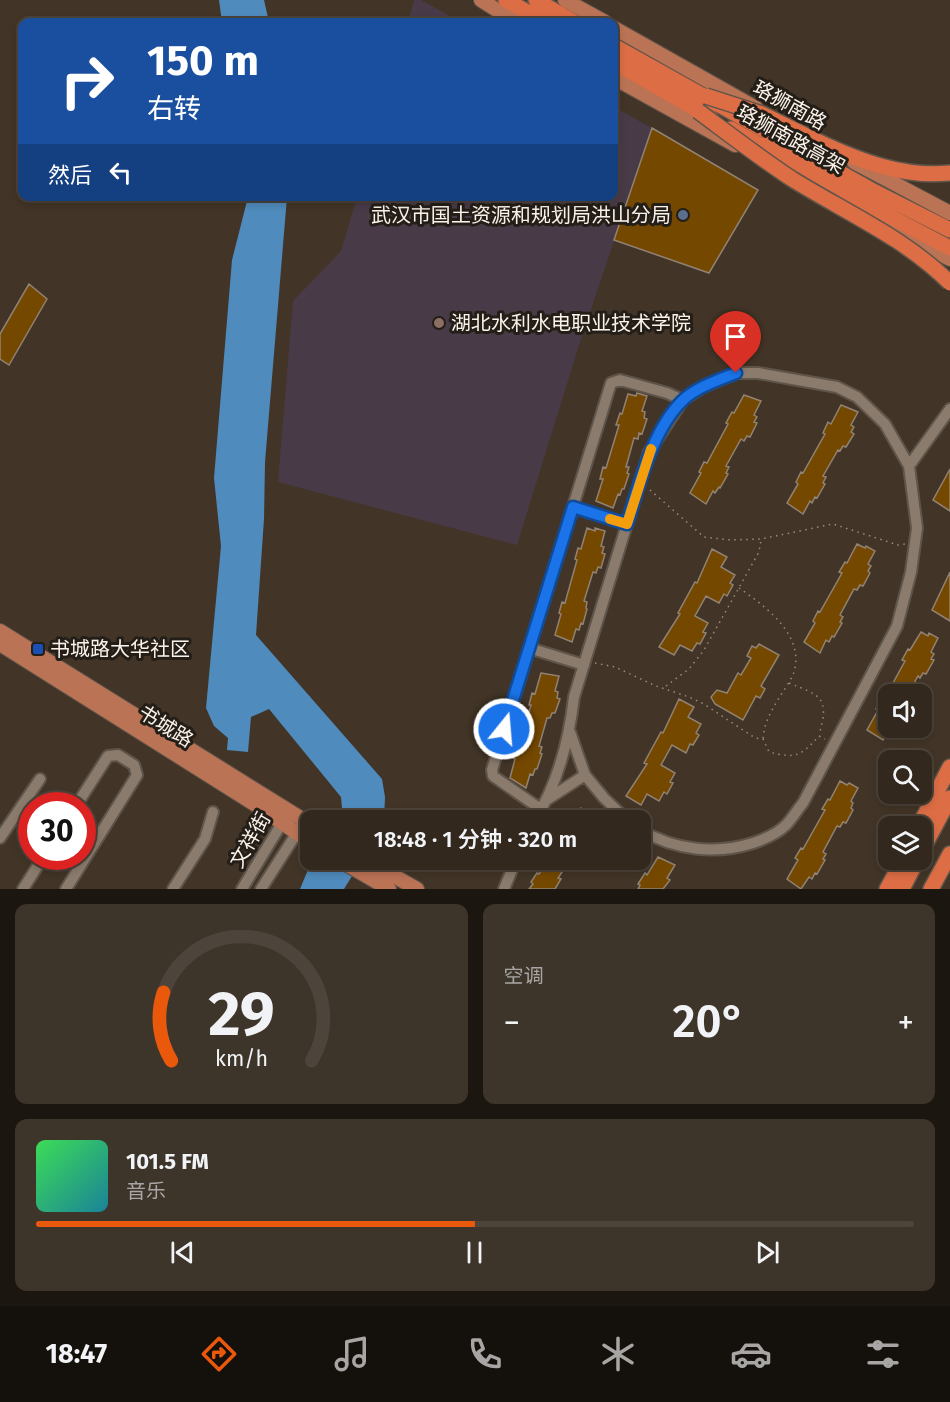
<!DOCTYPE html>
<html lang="zh">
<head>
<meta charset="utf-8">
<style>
  :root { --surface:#32281d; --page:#3d342a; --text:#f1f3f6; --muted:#a8a6a4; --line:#4d443b; --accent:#ea580c }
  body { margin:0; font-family:"Fira Sans","Noto Sans SC",sans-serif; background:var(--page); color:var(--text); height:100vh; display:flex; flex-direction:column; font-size:22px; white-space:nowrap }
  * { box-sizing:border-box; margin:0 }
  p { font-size:20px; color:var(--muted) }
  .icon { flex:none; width:33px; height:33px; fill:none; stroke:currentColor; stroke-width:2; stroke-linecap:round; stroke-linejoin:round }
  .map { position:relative; height:889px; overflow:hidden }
  .panel { display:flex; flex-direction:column; gap:15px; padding:15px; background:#1c1610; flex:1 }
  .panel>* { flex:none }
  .banner { position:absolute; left:18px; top:18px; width:600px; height:183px; border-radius:12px; box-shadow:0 3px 9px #0003,0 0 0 2px var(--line); background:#1a4fa0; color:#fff; overflow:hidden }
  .controls { position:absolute; left:878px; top:684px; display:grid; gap:12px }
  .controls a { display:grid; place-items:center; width:54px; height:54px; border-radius:12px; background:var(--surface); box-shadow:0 3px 9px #0003,0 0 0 2px var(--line); font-size:30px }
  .speed { position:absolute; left:18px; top:792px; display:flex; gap:12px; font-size:30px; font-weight:700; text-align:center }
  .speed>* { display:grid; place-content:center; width:78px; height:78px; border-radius:50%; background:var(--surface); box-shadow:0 3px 9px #0003,0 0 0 2px var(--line); line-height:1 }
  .speed .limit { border:9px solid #d22; background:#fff; color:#111 }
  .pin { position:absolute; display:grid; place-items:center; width:51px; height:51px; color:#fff; margin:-62px -26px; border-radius:50% 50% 50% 0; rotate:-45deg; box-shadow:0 0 6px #0007 }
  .pin .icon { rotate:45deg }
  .me { position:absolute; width:66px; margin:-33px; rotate:17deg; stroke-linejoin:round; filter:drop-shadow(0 0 4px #0008) }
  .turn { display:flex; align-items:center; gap:21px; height:126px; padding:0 30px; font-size:27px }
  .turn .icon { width:78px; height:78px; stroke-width:2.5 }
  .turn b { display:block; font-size:42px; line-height:51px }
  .then { display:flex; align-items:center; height:57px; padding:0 30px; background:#0003; gap:12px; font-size:22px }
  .big { font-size:45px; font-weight:600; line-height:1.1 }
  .panel .widget { flex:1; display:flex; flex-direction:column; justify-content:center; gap:9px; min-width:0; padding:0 21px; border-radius:12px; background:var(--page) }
  .panel .dial { align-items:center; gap:0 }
  .dial svg { height:156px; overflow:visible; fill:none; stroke:var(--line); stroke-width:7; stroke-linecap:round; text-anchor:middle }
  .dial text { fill:var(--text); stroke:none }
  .song { display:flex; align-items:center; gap:18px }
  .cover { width:72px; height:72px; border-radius:9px; background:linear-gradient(135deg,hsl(130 70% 55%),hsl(190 70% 35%)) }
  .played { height:6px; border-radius:3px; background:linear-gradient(90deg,var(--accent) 50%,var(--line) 50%) }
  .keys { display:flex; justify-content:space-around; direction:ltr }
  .heat { display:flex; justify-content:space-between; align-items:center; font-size:33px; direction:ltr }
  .panel .tiles { flex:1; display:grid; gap:15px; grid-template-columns:1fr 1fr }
  .widget:last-child { grid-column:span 2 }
  .trip { position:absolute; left:300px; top:810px; width:351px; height:60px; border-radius:12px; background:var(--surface); box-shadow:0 3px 9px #0003,0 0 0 2px var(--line); font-weight:600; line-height:60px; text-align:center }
  .tab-bar { display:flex; height:96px; justify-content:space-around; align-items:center; background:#14100c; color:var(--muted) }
  .tab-bar .icon { width:42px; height:42px }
  .tab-bar .active { color:var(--accent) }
  .tab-bar b { font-size:27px; color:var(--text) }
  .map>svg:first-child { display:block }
  .education { fill:#493a47 }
  .water { fill:#4f8bbc }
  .building { fill:#754800; stroke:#918273; stroke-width:1.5 }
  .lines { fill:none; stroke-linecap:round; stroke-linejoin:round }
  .minor-casing { stroke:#5f5449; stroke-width:14 }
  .major-casing { stroke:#5f5449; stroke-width:16 }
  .highway-casing { stroke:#5f5449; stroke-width:18 }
  .path { stroke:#968c80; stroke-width:1.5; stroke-dasharray:1.5 4.5; stroke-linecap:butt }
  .minor { stroke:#8a7b6c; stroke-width:10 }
  .major { stroke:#bb7355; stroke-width:14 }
  .highway { stroke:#dc6d45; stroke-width:15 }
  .highway-bridge-casing { stroke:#5f5449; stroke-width:18; stroke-linecap:butt }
  .highway-bridge { stroke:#dc6d45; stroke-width:15 }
  .route-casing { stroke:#114b97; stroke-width:15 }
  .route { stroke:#1a73e8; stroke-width:10 }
  .slow { stroke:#f59e0b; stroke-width:10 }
  .service-dot { fill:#5c6f8a; stroke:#241e18; stroke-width:2 }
  .education-dot { fill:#8d6e63; stroke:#241e18; stroke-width:2 }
  .transit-dot { fill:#1a4fb4; stroke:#241e18; stroke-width:2 }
  .labels { text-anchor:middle; stroke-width:6; stroke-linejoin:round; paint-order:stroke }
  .street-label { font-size:20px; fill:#fbf3ea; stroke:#241e18 }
  .poi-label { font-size:20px; fill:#fbf3ea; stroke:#241e18; text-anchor:start }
</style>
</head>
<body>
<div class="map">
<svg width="950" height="889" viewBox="0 0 950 889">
  <rect width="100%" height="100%" fill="#423527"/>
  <path class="education" d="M414,0H421L461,22H408Z
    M614,107L652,128L579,345L517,545L278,482L293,301L341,251L357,197L614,196Z"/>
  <path class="water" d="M219,0H264L269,22H222Z
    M248,197H287L265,462L264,519L256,635L382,779L385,797L384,820H338L342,808L341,797L269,709L251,717L248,752L227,750L228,738L214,726L206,708L221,546L214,478L232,260Z
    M312,860H362L344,889H300Z"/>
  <path class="building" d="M652,128L758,190L709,273L614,240Z
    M29,284L47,299L9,365L0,359V334Z
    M637,393L647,396L642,411L645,412L644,418L647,419L642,434L639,433L638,439L634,438L626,467H629L627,473L629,474L624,489H622L620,495L618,494L613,508L596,501L603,479H600L603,467L606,468L619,425H616L620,413L622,414L628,394L636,396Z
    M744,395L761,401L754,415L757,417L754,422L757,423L750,437L747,436L744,441L741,439L726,466L729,467L726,473L728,474L720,488L719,487L715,493L713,491L706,504L690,493L701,473L699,472L704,462L707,463L728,424L726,423L732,412L734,413Z
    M841,405L858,412L851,425L854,427L851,432L854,434L846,447L843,446L840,451L838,450L823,476L826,477L823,483L825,484L817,498L815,497L812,503L810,501L803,514L787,503L798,484L796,482L801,472L803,473L825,434L823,433L828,422L831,424Z
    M950,469V511L933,500Z
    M587,528L595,531V528L605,531L601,546L604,547L602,553L605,554L601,568L598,567L596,573L593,572L584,601L587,602L586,608L587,609L583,624L581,623L579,630L576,629L572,642L555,635L561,614L559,613L562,602L565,603L577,560L575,559L578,548L581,549Z
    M857,544L865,548L866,546L875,551L868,564L871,566L868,571L870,573L863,586L860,585L857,590L854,589L840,615L843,617L840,622L842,623L834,637L832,636L829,642L826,640L820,653L804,642L815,623L813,621L818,611L820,612L842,573L839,572L845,562L847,563Z
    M712,549L727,557L721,567L735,575L730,583L733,585L727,596L724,594L719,603L706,596L695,616L708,623L703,632L706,633L700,644L697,643L692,651L680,645L674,655L659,647L680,614L678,613L695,582L697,583Z
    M950,572V621L932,610Z
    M921,632L928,636L929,633L938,638L931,652L934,654L931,659L934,660L926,674L923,673L920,678L918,676L908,694H887L905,661L902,660L908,649L910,650Z
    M759,644L779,655L761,686L765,689L760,698L756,696L743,720L715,704L711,697L717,690L727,693L738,673L741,675L751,658L747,656L752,646L756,648Z
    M541,673L559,676L555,691L558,692L557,698L560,699L555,713H552L550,718H547L539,746L542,747L540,753L542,754L537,769H535L533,775L530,774L526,788L510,778L515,759L513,758L516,747L519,748L531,705H529L532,693L535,694Z
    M679,699L694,707L688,717L701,724L696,733L699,735L693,745L690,744L686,753L672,745L661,765L675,773L670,782L673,783L667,794L664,792L659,801L647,794L641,805L626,796L647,764L644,763L661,732L663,733Z
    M881,699L888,702V731L883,740L867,730L878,710L876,709Z
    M840,781L847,785L849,783L858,788L851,801L853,803L851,808L853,810L846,823L843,822L840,827L837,826L823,852L826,854L823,859L825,860L817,874L815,873L812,879L809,877L801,889L787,879L798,860L795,858L801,848L803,849L825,810L822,809L828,799L830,800Z
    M581,808L588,813L589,811L605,820H573Z
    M658,857L675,865L667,878L670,880L663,889H638L640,885L638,884L645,873L647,875Z
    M548,860H570L558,878L561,879L555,889H529L533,884L531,882L537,873L539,874Z"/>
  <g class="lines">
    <defs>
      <path id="minor" d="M909,466L950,409
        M573,507L627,524
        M529,648L584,665
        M570,732L585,775L604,798L627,820
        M548,799L585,775
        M542,810L493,776L492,770L611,383L620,380L667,393L683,400
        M535,820C558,783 569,740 574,697L649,452L683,400L703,387L736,373H758L837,387L857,397L885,424L909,466L917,528L911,572L897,626L803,803C797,810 792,819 786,825C777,834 765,839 753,843C715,855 675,850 640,830
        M0,838L40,779
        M23,889L44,856
        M66,889L137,775L134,765L118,755L108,756L76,806
        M173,889L205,839L213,812
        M242,889L285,818
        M261,889L300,828
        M504,889L516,860"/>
      <path id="major" d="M481,0L516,22
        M565,0L605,22
        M614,28L756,108
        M614,78L735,145
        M854,162L950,213
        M876,221L950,259
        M0,631L310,824
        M0,644L256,805L310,842
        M339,860L389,889
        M366,860L417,889"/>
      <path id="highway" d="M506,0L545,22
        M536,0L574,22
        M614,46L875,192L950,230
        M614,62L710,117
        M731,129L872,207L950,248
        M819,142C860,161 904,178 950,173
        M919,826L950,767
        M921,852L950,798
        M887,889L903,860
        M902,889L917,860
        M931,889L950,854"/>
    </defs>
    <use href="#minor" class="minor-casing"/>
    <use href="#major" class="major-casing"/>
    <use href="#highway" class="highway-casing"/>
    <path class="path" d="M650,490L704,537L730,540L761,539L833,524L898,545L905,544
      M739,588C765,606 805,635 794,672C791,680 785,689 780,696C772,710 764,722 763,739
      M595,663L615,667L656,686L689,697L704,704L755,738L763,739L769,752C796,759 801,756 819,736L825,739
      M789,683C821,696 830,697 819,735
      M666,686L689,669L704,650L759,552L761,540"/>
    <use href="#minor" class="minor"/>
    <use href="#major" class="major"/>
    <use href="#highway" class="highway"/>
    <defs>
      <path id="highway-bridge" d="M706,96L762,114L819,142
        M698,111C729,134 760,158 792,179C845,212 905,238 950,283"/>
    </defs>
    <use href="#highway-bridge" class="highway-bridge-casing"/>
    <use href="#highway-bridge" class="highway-bridge"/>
  </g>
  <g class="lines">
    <defs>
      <path id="route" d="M504,729L573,507L627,524C639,485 652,431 682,401C696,387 719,380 736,373"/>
    </defs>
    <use href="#route" class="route-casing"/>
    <use href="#route" class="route"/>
    <path class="slow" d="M610,519L627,524L651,449"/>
  </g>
  <circle class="service-dot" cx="683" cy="215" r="6"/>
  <circle class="education-dot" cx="439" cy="323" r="6"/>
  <rect class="transit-dot" x="32" y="643" width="12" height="12" rx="3"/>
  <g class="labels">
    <g class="street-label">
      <text transform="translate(790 105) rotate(29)" y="7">珞狮南路</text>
      <text transform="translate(791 139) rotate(29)" y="7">珞狮南路高架</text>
      <text transform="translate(166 726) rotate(32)" y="7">书城路</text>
      <text transform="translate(250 840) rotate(-60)" y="7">文祥街</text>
    </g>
    <g class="poi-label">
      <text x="671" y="222" text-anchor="end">武汉市国土资源和规划局洪山分局</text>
      <text x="451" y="330">湖北水利水电职业技术学院</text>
      <text x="50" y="656">书城路大华社区</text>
    </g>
  </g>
</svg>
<div class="controls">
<a><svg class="icon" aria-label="sound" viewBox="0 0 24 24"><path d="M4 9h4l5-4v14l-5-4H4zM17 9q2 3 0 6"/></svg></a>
<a><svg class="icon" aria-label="search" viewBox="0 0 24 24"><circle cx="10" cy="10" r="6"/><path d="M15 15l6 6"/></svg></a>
<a><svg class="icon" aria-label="layers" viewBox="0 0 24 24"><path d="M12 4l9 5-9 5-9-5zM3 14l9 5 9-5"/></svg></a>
</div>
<div class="speed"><div class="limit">30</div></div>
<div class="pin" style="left:736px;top:373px;background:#d93025"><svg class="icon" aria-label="arrive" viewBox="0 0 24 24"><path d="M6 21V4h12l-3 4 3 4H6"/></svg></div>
<svg class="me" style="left:504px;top:729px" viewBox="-20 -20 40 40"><circle r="17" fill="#1a73e8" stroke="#fff" stroke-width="3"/><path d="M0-11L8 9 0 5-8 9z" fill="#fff"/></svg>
<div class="trip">18:48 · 1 分钟 · 320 m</div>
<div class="banner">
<div class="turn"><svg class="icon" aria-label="right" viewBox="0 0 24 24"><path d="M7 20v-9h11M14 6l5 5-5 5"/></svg><div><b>150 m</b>右转</div></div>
<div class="then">然后<svg class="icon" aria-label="left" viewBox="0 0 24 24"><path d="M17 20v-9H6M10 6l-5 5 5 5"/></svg></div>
</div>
</div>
<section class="panel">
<div class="tiles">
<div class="widget dial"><svg viewBox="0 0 100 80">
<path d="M14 69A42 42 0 1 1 86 69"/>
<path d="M14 69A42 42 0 0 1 10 34" stroke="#ea580c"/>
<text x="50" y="56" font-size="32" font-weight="700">29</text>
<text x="50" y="72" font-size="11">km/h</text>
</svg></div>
<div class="widget"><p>空调</p>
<div class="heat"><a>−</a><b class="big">20°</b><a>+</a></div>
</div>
<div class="widget">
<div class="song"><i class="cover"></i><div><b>101.5 FM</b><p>音乐</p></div></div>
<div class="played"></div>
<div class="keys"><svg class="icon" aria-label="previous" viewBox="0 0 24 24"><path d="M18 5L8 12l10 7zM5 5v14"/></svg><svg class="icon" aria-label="pause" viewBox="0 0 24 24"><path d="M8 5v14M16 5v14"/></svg><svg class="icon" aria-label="next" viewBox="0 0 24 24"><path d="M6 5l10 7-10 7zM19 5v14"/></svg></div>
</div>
</div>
</section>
<nav class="tab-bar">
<b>18:47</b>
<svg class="icon active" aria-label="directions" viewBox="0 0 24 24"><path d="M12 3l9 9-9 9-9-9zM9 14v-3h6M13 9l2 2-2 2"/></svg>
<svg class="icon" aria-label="music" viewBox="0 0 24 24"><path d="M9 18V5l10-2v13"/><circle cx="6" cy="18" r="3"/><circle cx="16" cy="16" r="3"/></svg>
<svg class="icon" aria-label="phone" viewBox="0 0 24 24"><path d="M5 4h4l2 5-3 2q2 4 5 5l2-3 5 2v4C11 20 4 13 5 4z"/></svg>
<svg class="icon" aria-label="climate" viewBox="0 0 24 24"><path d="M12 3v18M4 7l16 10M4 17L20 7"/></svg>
<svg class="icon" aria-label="car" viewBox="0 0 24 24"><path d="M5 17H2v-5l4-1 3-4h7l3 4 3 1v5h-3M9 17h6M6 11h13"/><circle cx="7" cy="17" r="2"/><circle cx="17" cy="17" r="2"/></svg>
<svg class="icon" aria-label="filters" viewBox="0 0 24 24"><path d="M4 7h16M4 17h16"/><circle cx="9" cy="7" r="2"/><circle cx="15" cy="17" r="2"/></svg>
</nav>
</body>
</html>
